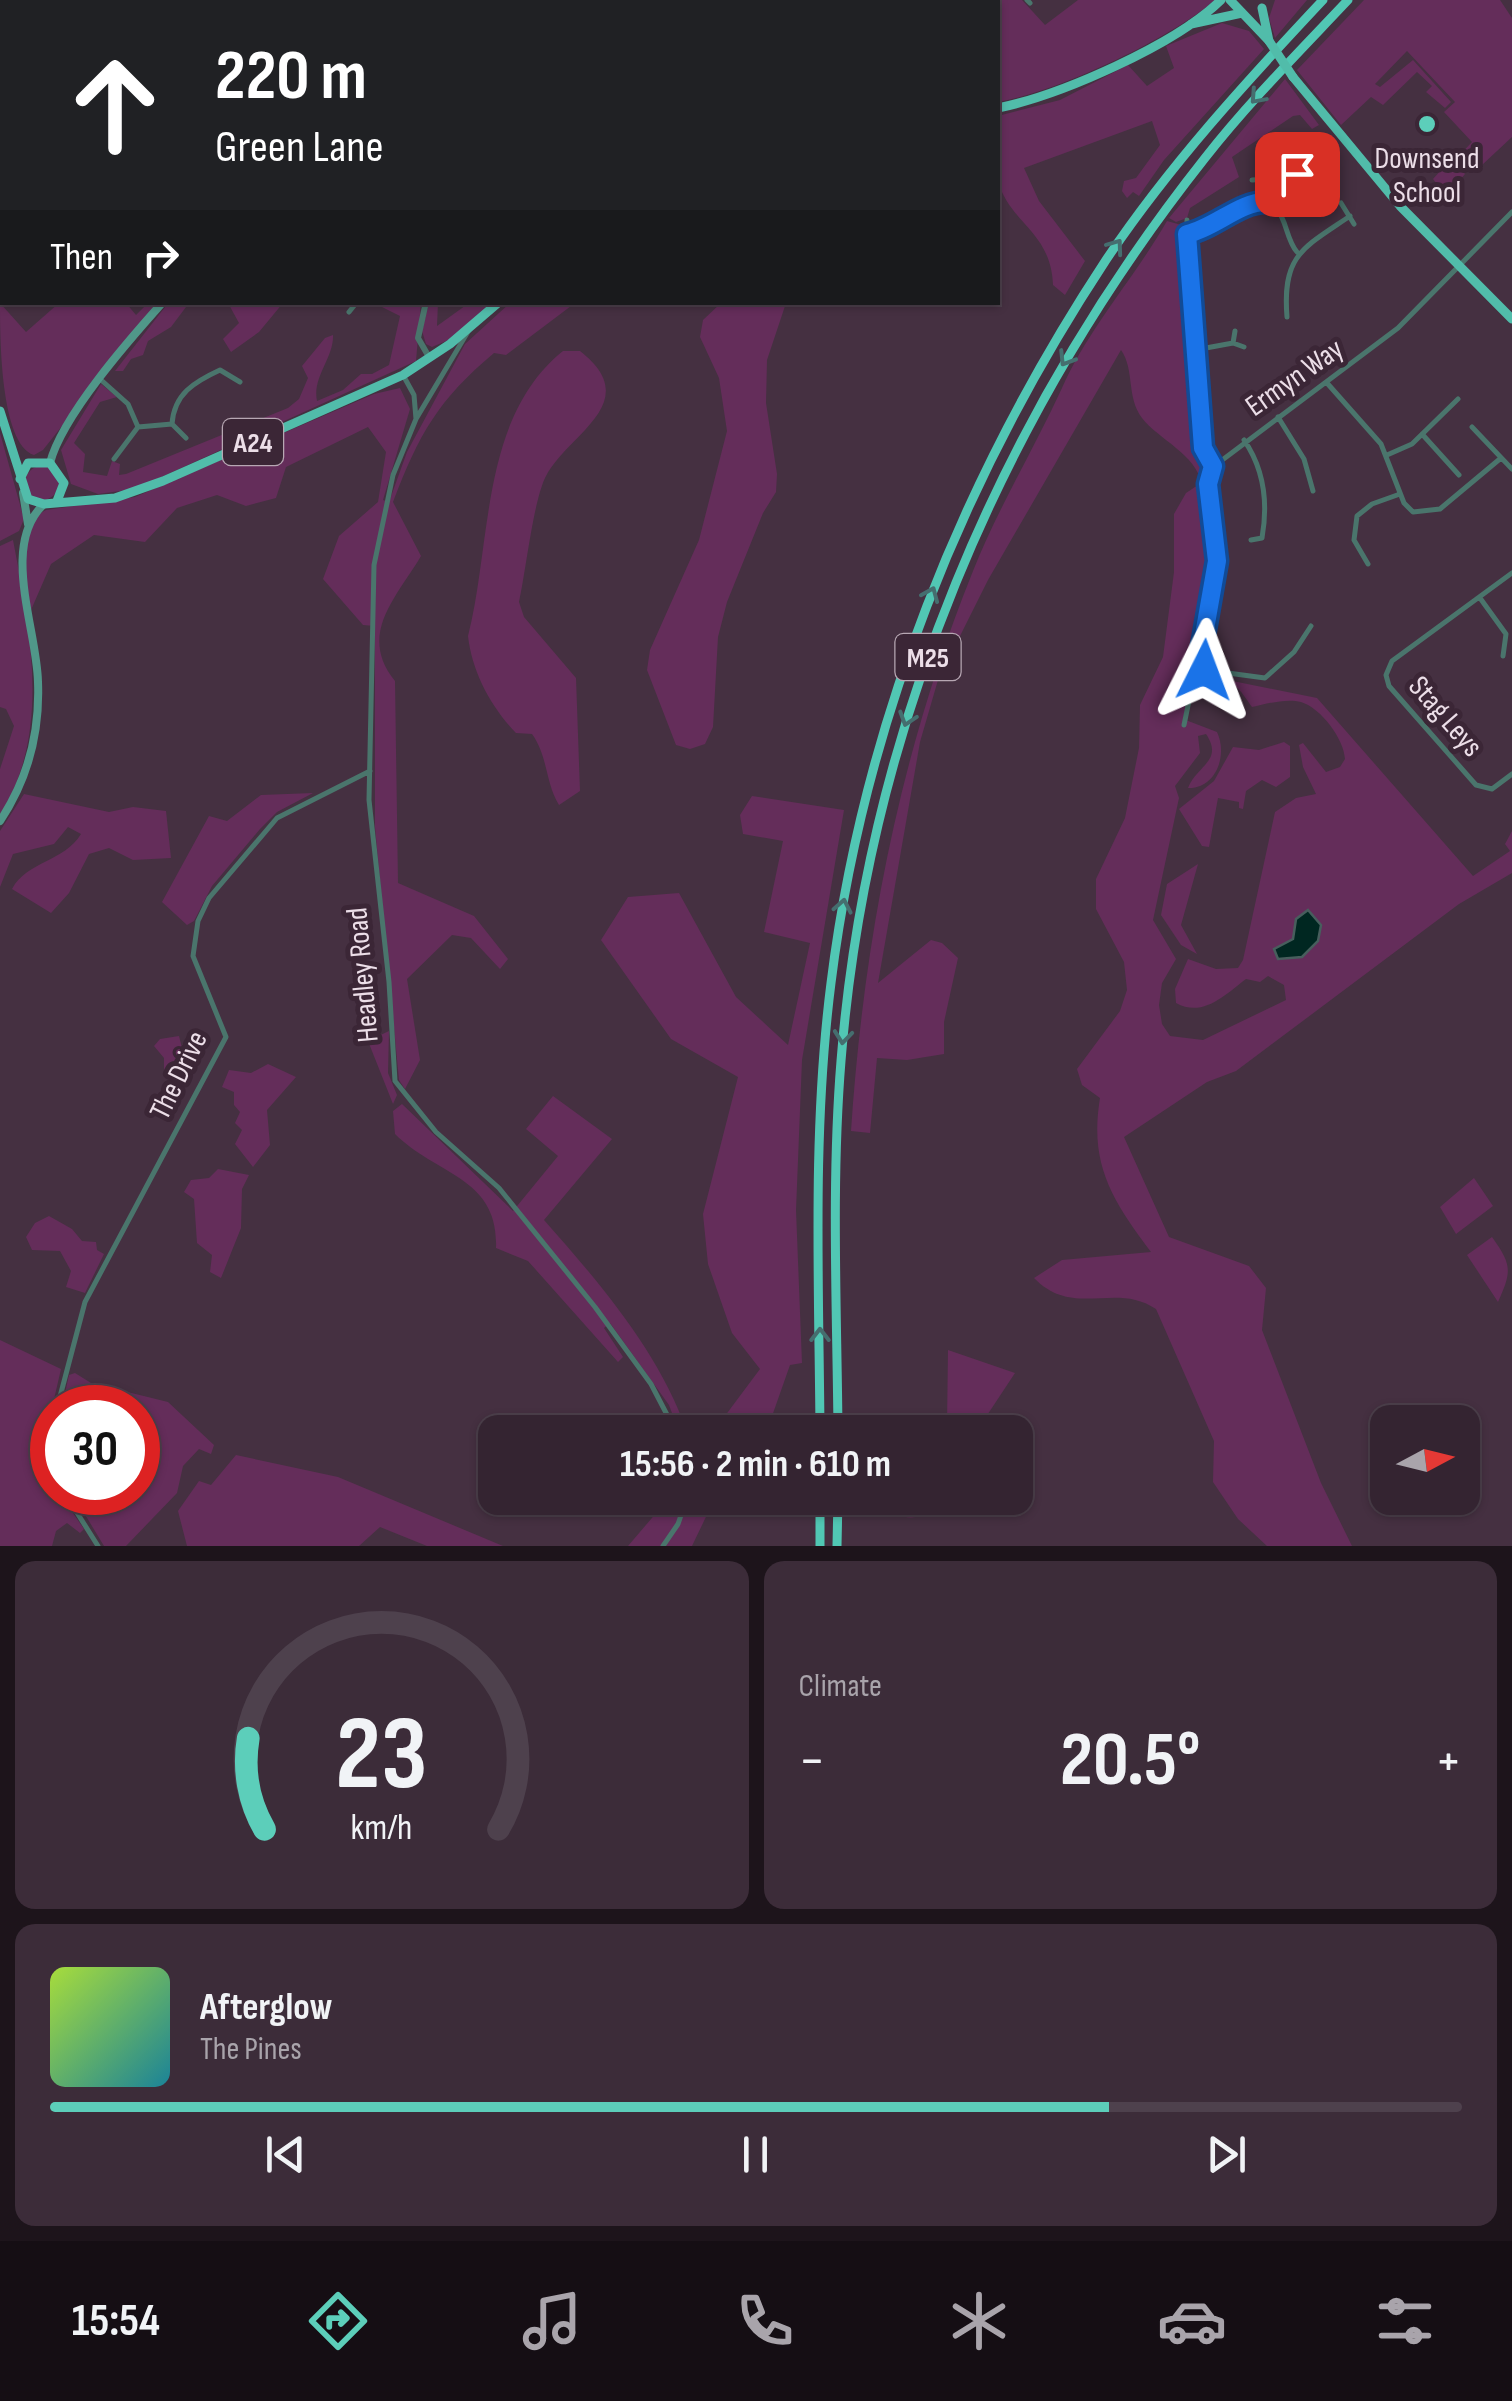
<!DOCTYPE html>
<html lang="en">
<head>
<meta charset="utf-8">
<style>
  :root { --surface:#342431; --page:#3c2c39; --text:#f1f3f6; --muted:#a9a4ab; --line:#4e414d; --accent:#5cceba }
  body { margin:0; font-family:"Sofia Sans Condensed",sans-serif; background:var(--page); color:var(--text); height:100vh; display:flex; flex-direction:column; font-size:38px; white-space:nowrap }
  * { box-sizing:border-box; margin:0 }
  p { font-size:32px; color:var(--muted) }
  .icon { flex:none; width:55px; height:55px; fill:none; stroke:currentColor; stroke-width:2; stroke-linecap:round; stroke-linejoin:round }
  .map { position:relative; height:1546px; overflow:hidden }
  .drawer { display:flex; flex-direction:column; gap:15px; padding:15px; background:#1d141b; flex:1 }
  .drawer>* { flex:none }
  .hud { position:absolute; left:0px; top:0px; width:1000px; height:305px; box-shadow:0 2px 8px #0004,0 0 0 2px var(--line); background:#202124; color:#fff; overflow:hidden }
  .needle { width:65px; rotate:83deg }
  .tools { position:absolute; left:1370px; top:1405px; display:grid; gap:20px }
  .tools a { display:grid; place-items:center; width:110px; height:110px; border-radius:20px; background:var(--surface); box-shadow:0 2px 8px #0004,0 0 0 2px var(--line); font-size:50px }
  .speed { position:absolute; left:30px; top:1385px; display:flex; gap:20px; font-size:50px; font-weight:700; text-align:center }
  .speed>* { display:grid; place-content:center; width:130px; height:130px; border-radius:50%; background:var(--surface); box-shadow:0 2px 8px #0004,0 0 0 2px var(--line); line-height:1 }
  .speed .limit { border:15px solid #d22; background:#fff; color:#111 }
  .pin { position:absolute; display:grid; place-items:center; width:85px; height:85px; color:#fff; margin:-42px; border-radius:20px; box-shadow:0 5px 15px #0006 }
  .me { position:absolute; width:110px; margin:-55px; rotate:3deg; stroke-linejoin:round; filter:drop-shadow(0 0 8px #0008) }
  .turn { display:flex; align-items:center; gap:35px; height:210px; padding:0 50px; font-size:45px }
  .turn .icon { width:130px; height:130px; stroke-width:2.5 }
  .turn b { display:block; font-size:70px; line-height:85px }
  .then { display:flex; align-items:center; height:95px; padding:0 50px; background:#0003; gap:20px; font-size:38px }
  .big { font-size:75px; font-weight:700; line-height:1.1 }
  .drawer .card { flex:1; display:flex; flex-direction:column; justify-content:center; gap:15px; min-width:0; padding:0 35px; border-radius:20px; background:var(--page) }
  .drawer .dial { align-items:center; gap:0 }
  .dial svg { height:260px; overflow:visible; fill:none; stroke:var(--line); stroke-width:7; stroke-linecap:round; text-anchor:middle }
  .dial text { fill:var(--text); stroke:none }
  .song { display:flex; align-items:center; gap:30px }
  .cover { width:120px; height:120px; border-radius:15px; background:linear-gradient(135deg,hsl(80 70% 55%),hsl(190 70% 35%)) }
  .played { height:10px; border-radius:5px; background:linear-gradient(90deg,var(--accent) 75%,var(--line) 75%) }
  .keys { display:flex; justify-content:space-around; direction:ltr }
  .heat { display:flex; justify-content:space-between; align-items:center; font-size:55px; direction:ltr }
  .drawer .tiles { flex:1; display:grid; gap:15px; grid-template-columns:1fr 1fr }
  .card:last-child { grid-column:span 2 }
  .trip { position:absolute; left:478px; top:1415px; width:555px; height:100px; border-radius:20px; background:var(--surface); box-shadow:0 2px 8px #0004,0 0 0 2px var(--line); font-weight:700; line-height:100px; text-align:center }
  .tabs { display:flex; height:160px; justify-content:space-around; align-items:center; background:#150e14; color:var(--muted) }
  .tabs .icon { width:70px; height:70px }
  .tabs .active { color:var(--accent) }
  .tabs b { font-size:45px; color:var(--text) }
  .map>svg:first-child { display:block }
  .green { fill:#642d5a }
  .water { fill:#002721; stroke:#475e5d; stroke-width:2.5 }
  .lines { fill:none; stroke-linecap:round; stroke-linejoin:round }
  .minor { stroke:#4a756c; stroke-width:5 }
  .tertiary { stroke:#4a756c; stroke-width:6 }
  .secondary { stroke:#509789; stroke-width:8 }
  .trunk { stroke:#51bcaa; stroke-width:9 }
  .motorway { stroke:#51c7b4; stroke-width:9 }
  .trunk-bridge { stroke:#51bcaa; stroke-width:9 }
  .oneway { stroke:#456e6f }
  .route-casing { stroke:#114b97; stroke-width:25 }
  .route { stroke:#1a73e8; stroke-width:18 }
  .poi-dot { fill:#5cceba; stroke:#3b2636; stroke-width:4 }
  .labels { text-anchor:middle; stroke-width:10; stroke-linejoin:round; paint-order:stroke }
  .shield { fill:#3b2636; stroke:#b7a7b3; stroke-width:2.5 }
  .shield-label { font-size:28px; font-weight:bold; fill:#ecdee8 }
  .poi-label { font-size:30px; fill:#ecdee8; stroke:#3b2636 }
  .street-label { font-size:30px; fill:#ecdee8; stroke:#3b2636 }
</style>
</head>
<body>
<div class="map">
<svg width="1512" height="1546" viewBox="0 0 1512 1546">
  <rect width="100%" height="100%" fill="#453041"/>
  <path class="green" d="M834,0H1022L1045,25L1078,0H1215C1170,39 1057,92 998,102V2H831Z
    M1275,0H1307L1275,38L1269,18Z
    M1364,0H1500L1512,18V137L1482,165L1467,170L1456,159L1472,142L1444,112L1455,102L1407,51L1375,84L1380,87L1413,60L1451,102L1445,108L1426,92L1432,86L1417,72L1383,105L1371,97L1341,125L1297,70Z
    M1222,23L1249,31L1264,49L1164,160L1139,196L1133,192L1127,198L1122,191L1124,181L1136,178L1160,145L1152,121L1024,168L1039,201L1085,261L1065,295L1053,285C1051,231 1010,224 998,181C993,162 997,136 998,116L1060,100L1128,65L1147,86L1174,68L1166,46Z
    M1285,79L1319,125L1312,129L1300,115L1293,116L1232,157L1239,177L1190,208L1187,218L1176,222L1169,218Z
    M1451,159L1465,174L1446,196L1433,179Z
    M1167,221L1185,226L1184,270L1199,443C1204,479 1215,519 1215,558C1216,611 1195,668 1183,719L1217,732C1228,755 1216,789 1188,788C1197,765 1224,761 1206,734L1198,736L1200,753L1175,786L1179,798L1153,920L1176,959L1162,983L1159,1005L1162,1024L1170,1036L1203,1040L1286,1000L1284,985L1268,976L1260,982L1246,979C1225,995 1203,1018 1176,1003L1175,989L1188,959L1216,969L1238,968L1243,960L1275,812L1296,798L1316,794L1303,767L1299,745L1303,743L1326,772L1340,767L1345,759C1344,739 1321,708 1301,702C1286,698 1266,704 1252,707C1240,690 1233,675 1211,689L1213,705L1200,690L1203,675L1317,698L1473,876L1510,851L1505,844L1512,831V873L1459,904L1236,1071L1207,1082L1124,1137L1169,1237L1249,1266L1266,1288L1262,1330L1321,1483L1352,1546H1267L1238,1519L1213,1482L1214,1441L1156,1309C1115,1281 1074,1319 1034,1278L1062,1260L1151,1252C1112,1200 1089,1164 1100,1098L1082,1085L1077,1069L1120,1011L1127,990L1124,962L1096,909V879L1125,818L1139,748L1140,705L1163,657L1174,572V514L1186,493L1201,483C1197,455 1158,439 1142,418C1126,397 1135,370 1121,350L988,580L938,680L920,742L878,983L931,940L942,943L958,958L944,1022V1054L907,1060L877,1058L870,1133L851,1131C864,937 900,752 973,571C998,508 1034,449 1062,388C1088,329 1135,277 1167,221Z
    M169,302L189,303L171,327L148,341L143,355L131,359L123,371H115Z
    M0,303L26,332L59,303H126L136,315L148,303H159L43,450L34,455C0,444 0,336 0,303Z
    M228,303H283L259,332L231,352L223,339L239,323Z
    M374,303H421L416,361L135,489L98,494L71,484L61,450L101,384L117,397L100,402L74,443L85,454L83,472L107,476L112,461L120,464L119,475L126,474L288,408L299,399L308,378L302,366L325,338L333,335C334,358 312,377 317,401L343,390L361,374H372L389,365L400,316Z
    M429,303H438L437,326L469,303H493L451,339L432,347L426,344L422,331Z
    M510,303H575L506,355L494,353C438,400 419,434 393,502L421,556C397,597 357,634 395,681L398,883L474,916L508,959L500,969L471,938L452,935L407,979L420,1060L405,1089L399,1080L375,827V626L363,625L323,579L339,536L378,502L386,452L368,427L286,467L276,498L246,506L217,495L177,508L145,542L94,535L51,564L31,610C26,582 14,526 46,510L135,497L374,394L400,388L410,409L383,500L389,502L407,452L465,344Z
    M721,303H786L767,360L766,403L777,474L776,492L763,513L727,602L718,637L713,727L705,744L690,749L676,745L647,670L650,650L699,540L727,431L719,378L700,337L703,320Z
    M563,351H580C647,403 565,435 545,478C533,504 526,570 519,602L524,617L576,678L580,791L559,805C545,782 548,756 532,734L516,733C491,707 472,672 468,636C492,542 480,418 563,351Z
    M0,433L24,519L19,531L0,541Z
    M25 483a17 17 0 1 1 34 0a17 17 0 1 1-34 0Z
    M13,540C30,630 52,732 0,815V769L14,726L6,709L0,707V546Z
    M1284,742L1290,746V777L1276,787L1262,780L1246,791L1243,809L1239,808V802L1218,798L1209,847L1202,846L1179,809L1214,781L1233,747L1259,750Z
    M313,793L277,812L260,829L212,886L194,921L187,925L162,902L209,816L227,821L261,795Z
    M24,794L109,812L133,807L166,811L171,858L133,860L109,848L89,854L69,893L51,913L12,889C27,861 64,862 81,834L68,827L54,844L13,854L0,887V831Z
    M752,796L844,810L802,1060L796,1210L802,1363L790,1365L771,1419L759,1432H713L760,1369L732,1333L708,1264L703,1214L738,1077L671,1039L601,940L628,897L679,893L736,997L788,1045L810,943L764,932L783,841L743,834L740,815Z
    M1198,864L1181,925L1197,954L1181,945L1161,915L1167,884Z
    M389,1031L388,1073L397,1095L393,1104L368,1041Z
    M179,1036L182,1048L195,1056L178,1084L164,1077V1058L154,1046L160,1039Z
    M268,1064L296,1077L267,1110L270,1145L253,1167L235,1144L242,1130L235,1123L240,1112L234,1105V1092L222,1087L229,1070L251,1073Z
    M553,1096L612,1139L544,1220C599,1282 660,1353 687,1432H679L669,1405L610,1323L604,1328L623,1357L618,1362L528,1261L496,1248C499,1177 436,1175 395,1134L393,1111L402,1104L513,1211L558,1156L526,1129Z
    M218,1169L249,1175L242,1189L241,1228L221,1278L210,1272L212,1255L197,1243L194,1199L184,1192L191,1180L209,1178Z
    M1474,1178L1493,1206L1456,1234L1440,1207Z
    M49,1216L72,1229L82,1241L96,1242L97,1250L104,1254L85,1293L66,1287L71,1271L60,1251L32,1250L26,1237L35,1223Z
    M1492,1237C1512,1265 1512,1271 1498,1302L1467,1255Z
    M0,1340L61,1369L52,1408V1492L59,1493L84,1529L80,1533L67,1523L56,1531L52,1546H0Z
    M948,1350L1015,1373L976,1432H956L947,1425Z
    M75,1373L91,1383L168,1402L214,1445L211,1454L199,1449L183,1466L177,1493L126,1546H104L72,1493L138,1492V1408L62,1407L69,1375Z
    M236,1455L338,1477L503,1546H427L380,1527L359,1546H187L178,1511L199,1481L211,1485Z
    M669,1498H715L692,1546H628Z
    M889,1498H934L930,1511C914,1522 894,1520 889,1498Z"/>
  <path class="water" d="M1308,910L1321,925L1318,941L1302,957L1278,959L1274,949L1293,939L1296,919Z"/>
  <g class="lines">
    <path class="minor" d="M237,0L239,2
      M355,0L358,2
      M436,0L438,2
      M824,0H830
      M1027,0L1030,3
      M125,2L127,0
      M766,2L768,0
      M1252,180L1269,179
      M1277,189L1269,178L1280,160
      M1267,202L1273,191L1309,167
      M1341,203L1354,224
      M1187,220L1186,265L1203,448L1213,467
      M1187,234C1210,229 1260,189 1276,208C1287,220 1286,239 1297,252
      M349,312L357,302
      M1287,317C1282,255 1303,248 1350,216
      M1233,343L1235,331
      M1195,350L1233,343L1244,347
      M403,375L414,395L416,419L393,475L374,565L369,800L389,982L395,1081L436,1132L499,1188L595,1307L651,1384L676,1432
      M100,379L128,404L138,427L172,424L186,438
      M1327,383L1381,444L1404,503L1413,512L1440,509L1501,458
      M1278,417L1304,459L1313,491
      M416,419L469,330
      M172,424C174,394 194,382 220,370L240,382
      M1472,427L1512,469
      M1422,434L1459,475
      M1244,440C1264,469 1268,504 1262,538L1251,540
      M1387,455L1412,444L1458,399
      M114,459L138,427
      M1368,564L1354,540L1357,516L1372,504L1400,494
      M1512,573L1392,661L1386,675L1389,686L1476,785L1492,789L1512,774
      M1480,598L1506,634L1503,656
      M1198,669L1265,678L1294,652L1311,626
      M1184,725L1215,574L1207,484L1213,467L1398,328L1512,212
      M57,1408L85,1302L226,1037L193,956L198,921L209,898L277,818L370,771
      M64,1492L98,1546
      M663,1546L678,1524L687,1498"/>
    <path class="tertiary" d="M520,2L521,0
      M426,302L418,338L429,357"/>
    <path class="secondary" d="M484,2L487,0
      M50,463C62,416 129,340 163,302
      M23,493L28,524
      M0,821C28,779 40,732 38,682C37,629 0,545 44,504"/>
    <path class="trunk" d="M1230,0L1269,41
      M1262,8L1269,41
      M1191,24L1242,13
      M1293,77L1400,206L1512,319
      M998,108C1061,95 1175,45 1221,0
      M0,411L28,499L44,504L115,498L163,481L403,375L450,344L499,302
      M20,479L28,463H50L64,483L57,501"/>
    <path class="motorway" d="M820,1432C819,1283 812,1132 831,983C863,725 963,477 1106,260C1169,166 1246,82 1323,0
      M838,1432C837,1309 831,1184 841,1061C867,731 1000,417 1205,158C1249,102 1299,52 1348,0
      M820,1546V1498
      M837,1546L838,1498"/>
    <path class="trunk-bridge" d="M1269,41L1293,77"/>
  </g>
  <defs><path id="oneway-chevron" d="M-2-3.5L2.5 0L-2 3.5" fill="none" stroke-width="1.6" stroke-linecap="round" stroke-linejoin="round" transform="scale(2.5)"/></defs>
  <g class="oneway">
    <use href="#oneway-chevron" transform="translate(1257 97) rotate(132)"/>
    <use href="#oneway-chevron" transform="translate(1116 246) rotate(-54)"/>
    <use href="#oneway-chevron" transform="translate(1066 359) rotate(122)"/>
    <use href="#oneway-chevron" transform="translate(931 594) rotate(-67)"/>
    <use href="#oneway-chevron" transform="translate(907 719) rotate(108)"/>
    <use href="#oneway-chevron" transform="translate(843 906) rotate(-79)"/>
    <use href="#oneway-chevron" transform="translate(843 1037) rotate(96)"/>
    <use href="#oneway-chevron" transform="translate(820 1335) rotate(-90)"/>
  </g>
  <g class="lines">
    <defs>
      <path id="route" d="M1204,670L1198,669L1217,561L1208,484L1213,466L1203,448L1187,234C1215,228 1240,201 1267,202L1297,174"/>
    </defs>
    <use href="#route" class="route-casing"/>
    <use href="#route" class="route"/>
  </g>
  <circle class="poi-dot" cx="1427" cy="124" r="10"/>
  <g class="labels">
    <g class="shield">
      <rect x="223" y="419" width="60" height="46" rx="8"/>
      <rect x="895.5" y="634" width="65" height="46" rx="8"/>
    </g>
    <g class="shield-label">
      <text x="253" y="452">A24</text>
      <text x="928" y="667">M25</text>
    </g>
    <g class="poi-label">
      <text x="1427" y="168">Downsend<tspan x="1427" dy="34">School</tspan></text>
    </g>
    <g class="street-label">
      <text transform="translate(1294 377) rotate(-35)" y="10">Ermyn Way</text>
      <text transform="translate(1446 716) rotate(49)" y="10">Stag Leys</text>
      <text transform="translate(362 975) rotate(-95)" y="10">Headley Road</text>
      <text transform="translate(178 1075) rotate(-64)" y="10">The Drive</text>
    </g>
  </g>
</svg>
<div class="tools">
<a><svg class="needle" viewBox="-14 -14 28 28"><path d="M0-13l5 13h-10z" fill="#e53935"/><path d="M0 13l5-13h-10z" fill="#a9a4ab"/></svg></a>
</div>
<div class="speed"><div class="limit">30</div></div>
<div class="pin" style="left:1297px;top:174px;background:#d93025"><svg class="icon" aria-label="arrive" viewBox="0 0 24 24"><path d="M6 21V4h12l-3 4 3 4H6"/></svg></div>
<svg class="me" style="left:1204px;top:670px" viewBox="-20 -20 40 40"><path d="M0-17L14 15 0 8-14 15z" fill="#1a73e8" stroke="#fff" stroke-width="4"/></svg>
<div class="trip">15:56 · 2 min · 610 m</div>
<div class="hud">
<div class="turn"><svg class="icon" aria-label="ahead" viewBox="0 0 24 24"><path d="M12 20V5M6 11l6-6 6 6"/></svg><div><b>220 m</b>Green Lane</div></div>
<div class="then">Then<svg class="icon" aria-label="right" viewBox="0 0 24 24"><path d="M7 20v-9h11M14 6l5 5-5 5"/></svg></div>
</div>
</div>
<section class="drawer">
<div class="tiles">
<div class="card dial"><svg viewBox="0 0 100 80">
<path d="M14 69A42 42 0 1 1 86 69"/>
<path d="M14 69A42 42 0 0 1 9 41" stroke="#5cceba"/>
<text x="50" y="56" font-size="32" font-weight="700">23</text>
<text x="50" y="72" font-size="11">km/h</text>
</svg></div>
<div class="card"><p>Climate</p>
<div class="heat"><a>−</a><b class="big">20.5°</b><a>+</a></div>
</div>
<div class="card">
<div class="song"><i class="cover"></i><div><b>Afterglow</b><p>The Pines</p></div></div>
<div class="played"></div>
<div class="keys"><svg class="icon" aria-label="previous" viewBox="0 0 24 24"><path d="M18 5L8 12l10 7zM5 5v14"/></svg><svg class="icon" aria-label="pause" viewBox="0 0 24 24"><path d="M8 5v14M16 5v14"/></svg><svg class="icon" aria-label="next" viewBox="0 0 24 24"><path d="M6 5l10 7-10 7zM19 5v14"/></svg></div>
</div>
</div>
</section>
<nav class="tabs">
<b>15:54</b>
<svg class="icon active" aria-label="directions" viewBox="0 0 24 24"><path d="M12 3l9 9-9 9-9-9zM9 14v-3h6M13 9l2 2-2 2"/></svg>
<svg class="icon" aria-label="music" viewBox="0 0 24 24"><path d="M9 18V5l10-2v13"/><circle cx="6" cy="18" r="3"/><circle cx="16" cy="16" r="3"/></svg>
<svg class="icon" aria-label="phone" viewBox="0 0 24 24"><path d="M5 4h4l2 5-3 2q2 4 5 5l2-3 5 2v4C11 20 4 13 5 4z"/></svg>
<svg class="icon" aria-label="climate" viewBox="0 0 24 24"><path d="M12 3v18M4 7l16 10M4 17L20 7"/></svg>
<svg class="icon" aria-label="car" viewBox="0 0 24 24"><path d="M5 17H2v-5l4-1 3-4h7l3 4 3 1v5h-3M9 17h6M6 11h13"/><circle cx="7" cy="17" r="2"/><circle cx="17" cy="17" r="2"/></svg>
<svg class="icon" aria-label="filters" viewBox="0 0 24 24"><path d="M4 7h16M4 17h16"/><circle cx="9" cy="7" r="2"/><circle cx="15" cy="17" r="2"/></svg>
</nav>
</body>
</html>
